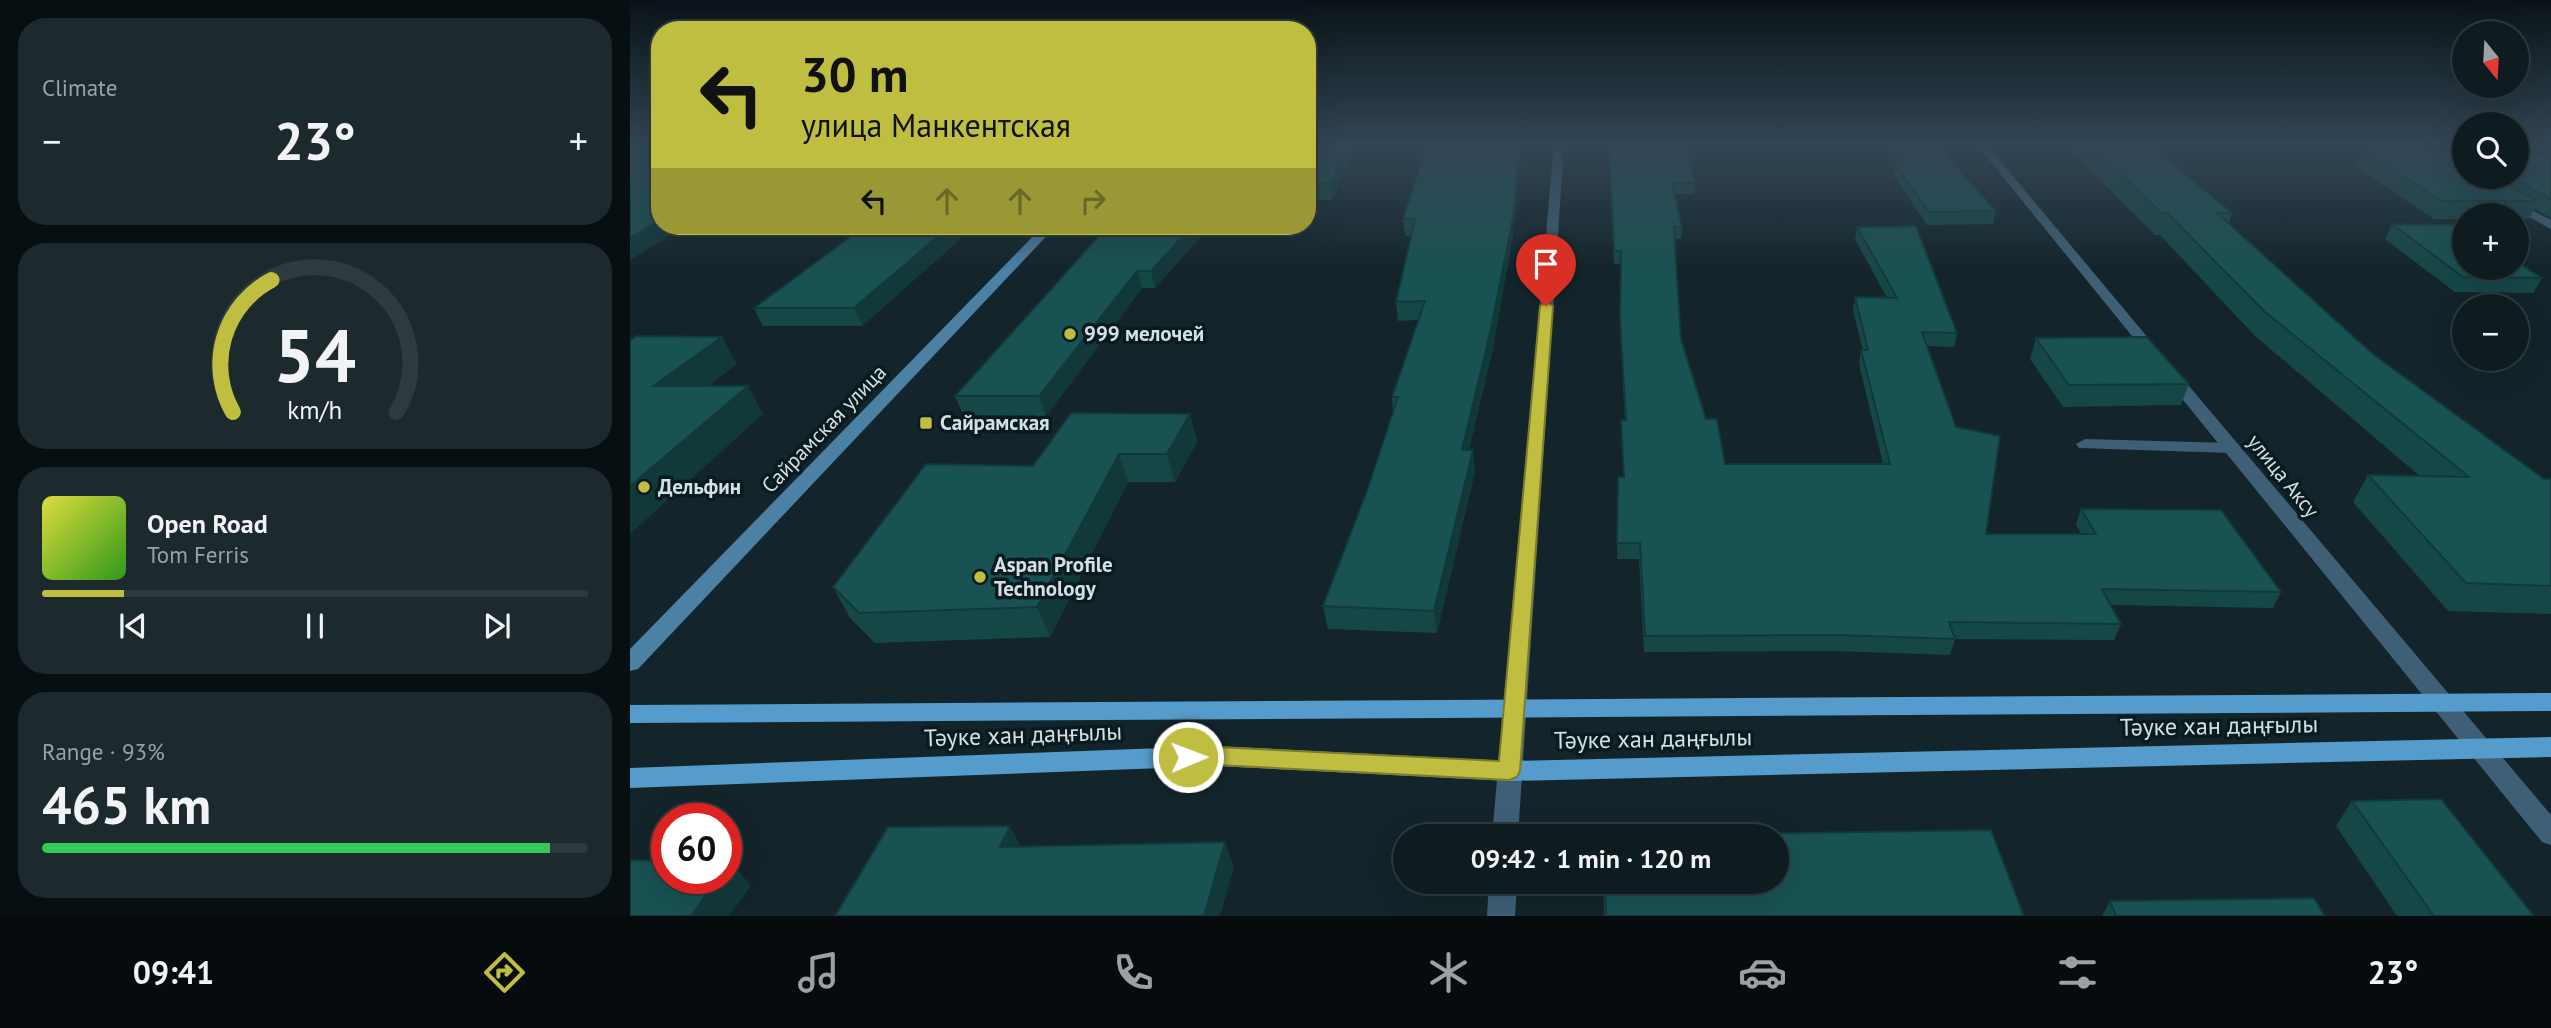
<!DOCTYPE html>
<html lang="en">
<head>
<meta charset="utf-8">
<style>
  :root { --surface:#0e1c20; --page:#1c292d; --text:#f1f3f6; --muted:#9ba1a5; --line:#2e3a3e; --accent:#c0be41 }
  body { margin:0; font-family:"PT Sans",sans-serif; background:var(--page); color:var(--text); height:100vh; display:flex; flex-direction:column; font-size:26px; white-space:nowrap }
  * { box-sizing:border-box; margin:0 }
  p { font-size:23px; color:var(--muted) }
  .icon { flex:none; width:38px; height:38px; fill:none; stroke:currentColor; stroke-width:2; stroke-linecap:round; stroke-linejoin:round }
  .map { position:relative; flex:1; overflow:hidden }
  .drawer { display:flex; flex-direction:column; gap:18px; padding:18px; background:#080f12; width:630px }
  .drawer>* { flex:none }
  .hud { position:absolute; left:21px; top:21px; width:665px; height:214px; border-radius:28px; box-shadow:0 7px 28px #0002,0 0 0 2px var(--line); background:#c0be41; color:#111; overflow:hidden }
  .needle { width:46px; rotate:162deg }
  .controls { position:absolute; left:1822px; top:21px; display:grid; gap:14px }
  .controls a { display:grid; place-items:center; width:77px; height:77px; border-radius:50%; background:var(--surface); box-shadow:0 7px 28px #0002,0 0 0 2px var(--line); font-size:35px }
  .speed { position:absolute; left:21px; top:803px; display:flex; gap:14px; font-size:35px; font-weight:700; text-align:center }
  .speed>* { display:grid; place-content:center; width:91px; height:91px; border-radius:50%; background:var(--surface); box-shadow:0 7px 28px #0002,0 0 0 2px var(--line); line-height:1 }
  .speed .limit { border:10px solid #d22; background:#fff; color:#111 }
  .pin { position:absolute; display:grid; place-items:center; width:60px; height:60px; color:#fff; margin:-72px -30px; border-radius:50% 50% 50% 0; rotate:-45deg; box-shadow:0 0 7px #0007 }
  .pin .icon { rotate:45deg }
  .me { position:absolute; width:77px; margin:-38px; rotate:89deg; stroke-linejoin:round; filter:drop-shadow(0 0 5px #0008) }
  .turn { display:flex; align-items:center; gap:24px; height:147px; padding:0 35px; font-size:32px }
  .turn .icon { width:91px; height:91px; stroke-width:2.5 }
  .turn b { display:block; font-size:49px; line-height:60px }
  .lanes { display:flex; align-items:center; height:66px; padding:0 35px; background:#0003; justify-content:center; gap:35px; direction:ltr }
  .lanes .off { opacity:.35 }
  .big { font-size:52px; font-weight:700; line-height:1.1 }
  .drawer .tile { flex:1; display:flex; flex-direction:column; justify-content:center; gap:10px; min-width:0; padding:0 24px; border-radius:28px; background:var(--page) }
  .drawer .dial { align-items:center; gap:0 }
  .dial svg { height:182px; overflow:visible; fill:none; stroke:var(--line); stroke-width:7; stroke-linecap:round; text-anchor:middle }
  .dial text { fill:var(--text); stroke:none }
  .song { display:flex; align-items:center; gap:21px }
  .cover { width:84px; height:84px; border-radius:10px; background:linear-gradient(135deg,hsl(60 70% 55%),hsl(110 70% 35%)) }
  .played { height:7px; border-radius:4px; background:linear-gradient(90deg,var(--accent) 15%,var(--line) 15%) }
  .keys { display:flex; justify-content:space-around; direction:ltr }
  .heat { display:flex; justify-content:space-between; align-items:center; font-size:38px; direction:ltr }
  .charge { height:10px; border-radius:5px; background:linear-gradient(90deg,#34c759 93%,var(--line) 0) }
  .trip { position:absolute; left:763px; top:824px; width:396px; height:70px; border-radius:35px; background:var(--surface); box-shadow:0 7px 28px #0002,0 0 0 2px var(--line); font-weight:700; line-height:70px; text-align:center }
  .tabs { display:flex; height:112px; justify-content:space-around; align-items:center; background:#060b0d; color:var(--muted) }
  .tabs .icon { width:49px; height:49px }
  .tabs .on { color:var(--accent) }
  .tabs b { font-size:32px; color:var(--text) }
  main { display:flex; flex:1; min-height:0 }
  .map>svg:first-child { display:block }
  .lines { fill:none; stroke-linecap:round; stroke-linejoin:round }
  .lane { fill:#3f5f76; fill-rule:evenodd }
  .street { fill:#3f5f76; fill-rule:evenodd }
  .secondary { fill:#4c81a6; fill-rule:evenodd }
  .primary { fill:#559bcb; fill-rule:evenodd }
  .wall { fill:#164747 }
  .shaded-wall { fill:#12393a }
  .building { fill:#195253; stroke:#12393a; stroke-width:2 }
  .route { fill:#c0be41; stroke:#7d7c2a; stroke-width:2 }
  .poi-dot { fill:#c0be41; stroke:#0a1b20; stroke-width:2.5 }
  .labels { text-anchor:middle; stroke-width:7; stroke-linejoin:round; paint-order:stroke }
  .poi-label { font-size:21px; font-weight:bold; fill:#d5e0e4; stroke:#0a1b20; text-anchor:start }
  .street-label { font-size:21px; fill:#d5e0e4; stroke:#0a1b20 }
  .near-street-label { font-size:24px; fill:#d5e0e4; stroke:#0a1b20 }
</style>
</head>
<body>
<main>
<section class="drawer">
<div class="tile"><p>Climate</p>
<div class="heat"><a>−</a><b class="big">23°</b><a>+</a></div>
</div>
<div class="tile dial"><svg viewBox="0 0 100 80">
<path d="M14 69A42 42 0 1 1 86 69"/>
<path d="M14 69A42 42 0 0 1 31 11" stroke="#c0be41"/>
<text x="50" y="56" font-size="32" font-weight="700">54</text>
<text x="50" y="72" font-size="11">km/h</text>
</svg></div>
<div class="tile">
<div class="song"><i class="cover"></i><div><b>Open Road</b><p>Tom Ferris</p></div></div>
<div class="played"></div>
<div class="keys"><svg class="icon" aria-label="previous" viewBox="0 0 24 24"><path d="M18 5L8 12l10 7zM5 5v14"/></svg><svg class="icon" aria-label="pause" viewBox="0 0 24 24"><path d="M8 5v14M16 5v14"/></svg><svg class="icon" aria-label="next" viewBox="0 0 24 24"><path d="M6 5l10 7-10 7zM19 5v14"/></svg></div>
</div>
<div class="tile"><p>Range · 93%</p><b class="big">465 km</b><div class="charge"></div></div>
</section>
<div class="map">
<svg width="1921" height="916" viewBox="0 0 1921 916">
  <rect width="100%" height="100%" fill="#13252a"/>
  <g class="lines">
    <path class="lane" d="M1455,439L1601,443L1610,448L1601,453L1449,448L1446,444Z"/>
    <path class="street" d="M924,145H934L888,836H862Z
      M1347,145H1357L1529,351L1532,354L1529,357H1519Z
      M1774,145H1786L1834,171V177H1839L1830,178Z
      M1881,199L1921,220V229L1877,205L1875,203Z
      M1542,371L1548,373L1921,815V845L1912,842L1536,379L1534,376L1536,373Z
      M859,882H887L885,916H857Z"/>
    <path class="secondary" d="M413,226H426L8,669L0,671V649Z"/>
    <path class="primary" d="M1921,693V711L0,723V705Z
      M1921,737V757L879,781L586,766L0,788V768L586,746L879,761Z"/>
  </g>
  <path class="wall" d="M677,145H727L702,200H677Z
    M797,145L883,235L863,348L839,450H843L845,471L807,633L698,629L693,606L738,488L763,411L762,397L788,320L768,321L766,302L781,236H775L773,219Z
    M978,145H1057L1065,183L1064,194H1045L1052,227L1051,239H1045L1051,339L1076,419L1095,464H1253L1229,364L1231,350H1233L1223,310L1225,297L1257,298L1225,239L1227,227L1327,333L1324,347L1297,346L1356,534H1451L1446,524L1451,509L1651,592L1643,608L1481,605L1491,624L1484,640L1325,639L1320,655L1204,651L1014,652L1009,559H987L988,477H993L991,420H995L990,334L991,264H984Z
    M1258,145H1311L1319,158L1366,211L1363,224L1297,225L1263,175L1265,164H1267Z
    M1435,145H1520L1602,213L1599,223L1743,354L1914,479H1921V614L1818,611L1723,502L1738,475L1790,476L1625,336L1530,235H1525Z
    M1733,151L1834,177H1886L1921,155V218L1904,209L1899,219H1886V215H1834V219H1804L1726,167Z
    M1762,224L1912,278L1903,293L1825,292L1755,239Z
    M235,226H345L232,326H133L124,308Z
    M478,226H580L525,288H512L416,416L333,415L325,396Z
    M1406,338L1559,384L1551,405L1433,407L1400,359Z
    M560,414L567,442L545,482H498L420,637L245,643L220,618L203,587L403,466Z
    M1722,801L1904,916H1767L1706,826Z
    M973,882H1146L1394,916H974Z
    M1480,901L1695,916H1472Z"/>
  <path class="shaded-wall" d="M0,145H30L0,163Z
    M719,145H727L702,200L700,184Z
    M890,145H892L883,235L863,348L834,471L832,450Z
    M30,220V226H55L0,260V238Z
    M320,226H345L232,326L224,308Z
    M562,226H580L525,288L521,271Z
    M507,271L512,288L416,416L409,396Z
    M92,337L107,364L41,415L23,386Z
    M118,386L133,414L0,534V486Z
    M560,414L567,442L545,482L537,454Z
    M843,450L845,471L807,633L804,611Z
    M489,454L498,482L420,637L407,607Z
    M380,826L393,851L370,847Z
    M595,842L604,867L590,916H574Z
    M101,861L121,886L99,916H61L88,878H96V867Z"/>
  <path class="building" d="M24,145H30V220L0,238V157L24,146Z
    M677,145H719L700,184H677Z
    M797,145H890L883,218L861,329L832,450H843L804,611L693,606L738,488L768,397H762L795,301L766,302L785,219H773Z
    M979,145H1057L1065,183H1042L1052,227H1044L1051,339L1076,419H1087L1095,464H1260L1231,350H1238L1225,297L1267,298L1227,227L1286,226L1327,333L1292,332L1326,427L1370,436L1356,534H1466L1451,509L1591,510L1651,592L1472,589L1491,624L1319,622L1325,639L1207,635L1015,636L1010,543H987L988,477H994L991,420H996L990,320L991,251H984Z
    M1266,145H1311L1319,158L1366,211L1299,212L1265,164L1275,163Z
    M1459,145H1520L1602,213H1587L1743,354L1914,479H1921V586L1836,583L1738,475L1839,477L1635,312L1537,213H1532Z
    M1733,151H1817L1834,161V177H1863L1908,201H1812Z
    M1886,155H1921V199L1881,177H1886Z
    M1762,224L1833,225L1834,226V268H1886V261L1912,278L1833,277Z
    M235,226H320L224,308H124Z
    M478,226H562L521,271H507L409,396H325Z
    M7,336L92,337L23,386H118L0,486V340Z
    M1517,337L1559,384L1439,385L1406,338Z
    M441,413L560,414L537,454H489L407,607L229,613L203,587L296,464L403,466Z
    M1811,799L1904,916H1804L1722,801Z
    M380,826L370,847L595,842L574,916H205L258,827Z
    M1361,830L1394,916H976L975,882H1146V836H974Z
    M0,860L37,861V878H88L61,916H0Z
    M96,861H101L96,867Z
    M1684,898L1695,916H1486L1480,901Z"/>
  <linearGradient id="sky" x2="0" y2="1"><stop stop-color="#0a1417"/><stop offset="0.53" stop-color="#334655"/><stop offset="1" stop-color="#334655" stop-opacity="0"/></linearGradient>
  <rect width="1921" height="273" fill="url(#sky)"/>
  <path class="route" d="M916,302L923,306L890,771L887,777L879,780L586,765L558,766L550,763L547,757L550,751L586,747L869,761L910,306Z"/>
  <g class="poi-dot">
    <circle cx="440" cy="334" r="7"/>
    <rect x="289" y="416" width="14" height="14" rx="3.5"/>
    <circle cx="14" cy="487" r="7"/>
    <circle cx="350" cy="577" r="7"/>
  </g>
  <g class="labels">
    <g class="poi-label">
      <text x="454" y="341">999 мелочей</text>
      <text x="310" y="430">Сайрамская</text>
      <text x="28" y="494">Дельфин</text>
      <text x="364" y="572">Aspan Profile<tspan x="364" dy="24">Technology</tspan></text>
    </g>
    <g class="street-label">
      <text transform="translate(194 429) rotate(-46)" y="7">Сайрамская улица</text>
      <text transform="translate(1653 476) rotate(51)" y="7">улица Аксу</text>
    </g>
    <g class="near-street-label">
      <text transform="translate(1589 726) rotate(-1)" y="8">Тәуке хан даңғылы</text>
      <text transform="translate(393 735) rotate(-2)" y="8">Тәуке хан даңғылы</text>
      <text transform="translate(1023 739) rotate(-1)" y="8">Тәуке хан даңғылы</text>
    </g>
  </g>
</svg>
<div class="controls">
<a><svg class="needle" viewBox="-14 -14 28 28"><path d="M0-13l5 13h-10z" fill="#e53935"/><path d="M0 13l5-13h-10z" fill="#9ba1a5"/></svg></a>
<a><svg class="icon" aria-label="search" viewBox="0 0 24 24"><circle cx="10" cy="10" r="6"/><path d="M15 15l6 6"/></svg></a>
<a>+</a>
<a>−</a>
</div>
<div class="speed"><div class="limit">60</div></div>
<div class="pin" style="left:916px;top:306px;background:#d93025"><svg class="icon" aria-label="arrive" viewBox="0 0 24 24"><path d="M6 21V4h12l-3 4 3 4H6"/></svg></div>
<svg class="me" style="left:558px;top:757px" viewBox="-20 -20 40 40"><circle r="17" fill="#c0be41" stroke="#fff" stroke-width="3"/><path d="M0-11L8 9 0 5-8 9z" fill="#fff"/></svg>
<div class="trip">09:42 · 1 min · 120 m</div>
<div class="hud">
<div class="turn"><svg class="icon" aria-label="left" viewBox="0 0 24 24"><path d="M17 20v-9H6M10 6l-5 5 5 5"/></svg><div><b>30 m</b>улица Манкентская</div></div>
<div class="lanes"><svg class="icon" aria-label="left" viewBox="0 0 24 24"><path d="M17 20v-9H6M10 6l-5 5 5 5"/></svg><svg class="icon off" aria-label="ahead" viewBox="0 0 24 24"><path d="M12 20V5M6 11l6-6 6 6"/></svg><svg class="icon off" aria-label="ahead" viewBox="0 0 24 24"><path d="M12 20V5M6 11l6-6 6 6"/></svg><svg class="icon off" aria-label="right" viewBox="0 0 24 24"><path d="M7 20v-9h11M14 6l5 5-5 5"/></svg></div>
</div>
</div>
</main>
<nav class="tabs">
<b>09:41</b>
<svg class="icon on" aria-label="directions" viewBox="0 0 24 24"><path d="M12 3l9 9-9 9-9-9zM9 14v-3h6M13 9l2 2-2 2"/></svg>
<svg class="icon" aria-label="music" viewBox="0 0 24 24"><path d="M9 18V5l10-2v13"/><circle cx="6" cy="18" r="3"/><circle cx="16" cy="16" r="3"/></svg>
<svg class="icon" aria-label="phone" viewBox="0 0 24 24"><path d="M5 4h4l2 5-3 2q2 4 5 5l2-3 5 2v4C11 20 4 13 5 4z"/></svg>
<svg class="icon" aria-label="climate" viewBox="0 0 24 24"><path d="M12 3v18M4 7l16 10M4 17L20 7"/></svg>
<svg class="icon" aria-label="car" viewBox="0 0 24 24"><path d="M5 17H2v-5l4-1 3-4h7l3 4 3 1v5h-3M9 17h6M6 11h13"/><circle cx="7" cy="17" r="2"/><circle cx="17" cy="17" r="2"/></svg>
<svg class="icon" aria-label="filters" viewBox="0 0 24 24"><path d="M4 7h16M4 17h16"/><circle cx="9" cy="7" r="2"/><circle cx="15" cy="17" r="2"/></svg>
<b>23°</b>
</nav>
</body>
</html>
